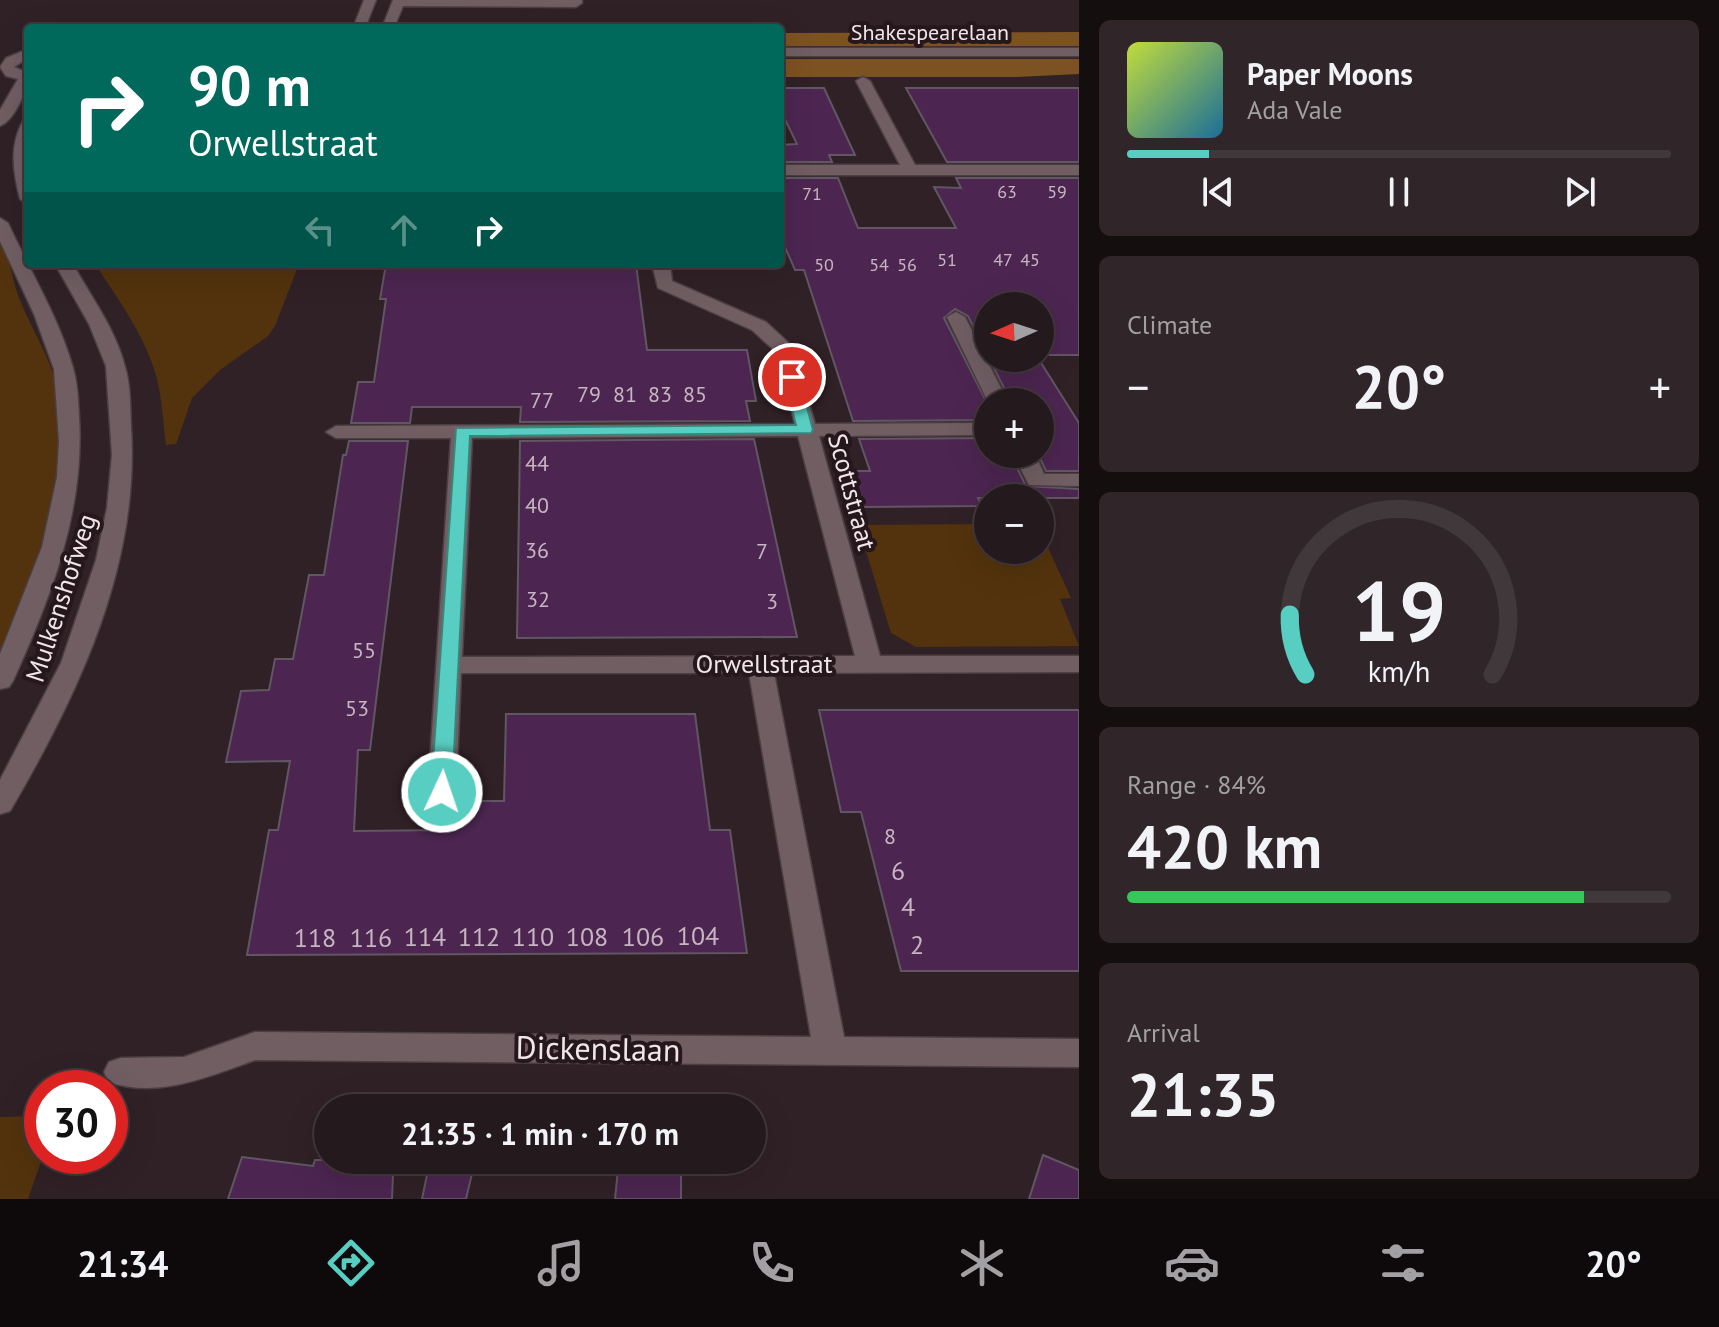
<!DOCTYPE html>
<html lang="en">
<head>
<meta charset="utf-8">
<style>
  :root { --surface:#24191c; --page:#302629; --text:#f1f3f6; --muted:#a3a0a3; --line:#41383b; --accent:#57cec1 }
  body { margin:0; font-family:"PT Sans",sans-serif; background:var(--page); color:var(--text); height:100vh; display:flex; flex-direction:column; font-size:30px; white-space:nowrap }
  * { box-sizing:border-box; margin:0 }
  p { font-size:26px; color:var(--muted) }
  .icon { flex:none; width:44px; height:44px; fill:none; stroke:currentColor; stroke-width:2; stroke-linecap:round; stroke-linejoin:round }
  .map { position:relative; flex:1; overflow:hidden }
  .details { display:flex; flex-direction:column; gap:20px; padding:20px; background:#140e0f; width:640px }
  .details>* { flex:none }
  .guide { position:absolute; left:24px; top:24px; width:760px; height:244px; border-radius:8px; box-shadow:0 8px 32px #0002,0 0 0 2px var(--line); background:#00695c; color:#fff; overflow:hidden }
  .needle { width:52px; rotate:267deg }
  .buttons { position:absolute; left:974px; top:292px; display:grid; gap:16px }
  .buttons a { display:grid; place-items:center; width:80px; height:80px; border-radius:50%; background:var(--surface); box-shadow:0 8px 32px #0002,0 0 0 2px var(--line); font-size:40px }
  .speed { position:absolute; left:24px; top:1070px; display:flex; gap:16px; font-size:40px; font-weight:700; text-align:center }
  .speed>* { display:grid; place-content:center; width:104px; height:104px; border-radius:50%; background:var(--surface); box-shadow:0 8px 32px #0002,0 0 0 2px var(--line); line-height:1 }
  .speed .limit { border:12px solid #d22; background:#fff; color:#111 }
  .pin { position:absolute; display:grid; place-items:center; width:68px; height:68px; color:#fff; margin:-34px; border:4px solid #fff; border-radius:50%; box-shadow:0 2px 8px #0007 }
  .me { position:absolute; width:88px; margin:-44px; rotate:3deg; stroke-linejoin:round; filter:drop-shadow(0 0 6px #0008) }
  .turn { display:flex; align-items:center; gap:28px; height:168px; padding:0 32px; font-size:36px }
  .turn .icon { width:104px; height:104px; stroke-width:2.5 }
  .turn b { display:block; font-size:56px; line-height:68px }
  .lanes { display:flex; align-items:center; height:76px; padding:0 32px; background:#0003; justify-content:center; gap:40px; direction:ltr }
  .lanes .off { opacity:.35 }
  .big { font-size:60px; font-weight:800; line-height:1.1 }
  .details .widget { flex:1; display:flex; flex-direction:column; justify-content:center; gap:12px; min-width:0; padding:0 28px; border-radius:12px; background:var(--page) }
  .details .dial { align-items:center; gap:0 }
  .dial svg { height:208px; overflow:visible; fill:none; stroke:var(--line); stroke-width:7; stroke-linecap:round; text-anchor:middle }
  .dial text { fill:var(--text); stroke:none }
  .song { display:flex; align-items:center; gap:24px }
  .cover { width:96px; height:96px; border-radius:12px; background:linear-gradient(135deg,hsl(70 70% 55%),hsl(200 70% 35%)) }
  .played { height:8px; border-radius:4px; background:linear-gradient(90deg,var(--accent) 15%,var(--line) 15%) }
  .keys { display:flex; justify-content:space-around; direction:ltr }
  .heat { display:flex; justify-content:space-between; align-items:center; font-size:44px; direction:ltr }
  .charge { height:12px; border-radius:6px; background:linear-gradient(90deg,#34c759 84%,var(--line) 0) }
  .trip { position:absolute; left:314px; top:1094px; width:452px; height:80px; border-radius:40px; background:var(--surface); box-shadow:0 8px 32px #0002,0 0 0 2px var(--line); font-weight:800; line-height:80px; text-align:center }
  .menu { display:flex; height:128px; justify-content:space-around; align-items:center; background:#0e0a0b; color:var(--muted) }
  .menu .icon { width:56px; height:56px }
  .menu .selected { color:var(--accent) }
  .menu b { font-size:36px; color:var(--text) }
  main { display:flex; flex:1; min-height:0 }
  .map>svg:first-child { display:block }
  .green { fill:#53330d }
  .forest { fill:#7d5222 }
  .building { fill:#4c2651; stroke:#615663; stroke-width:2 }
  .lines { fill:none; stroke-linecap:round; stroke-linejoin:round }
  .minor-casing { stroke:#4b3f43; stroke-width:3 }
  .minor { fill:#705e63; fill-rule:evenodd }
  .route { fill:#57cec1; stroke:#39867d; stroke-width:2 }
  .labels { text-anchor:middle; stroke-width:8; stroke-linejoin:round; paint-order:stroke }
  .far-number-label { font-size:18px; fill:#c7b5c2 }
  .far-street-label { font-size:22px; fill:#f0e5e8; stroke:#25171c }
  .number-label { font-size:22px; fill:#c7b5c2 }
  .street-label { font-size:26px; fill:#f0e5e8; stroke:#25171c }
  .near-number-label { font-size:26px; fill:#c7b5c2 }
  .near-street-label { font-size:32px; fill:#f0e5e8; stroke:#25171c }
</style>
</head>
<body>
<main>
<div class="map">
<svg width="1079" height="1199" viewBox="0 0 1079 1199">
  <rect width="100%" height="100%" fill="#302126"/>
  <path class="green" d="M0,222C7,248 11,280 22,305C34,334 51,358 57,390C74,482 34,574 0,658Z
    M95,264H299L275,326L268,336L220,370L192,398L176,444L166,445C163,422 162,397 156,375C144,334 118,299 95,264Z
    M988,524V550H1040V530L1071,598L1060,599L1079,646L916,647L891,633L858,525Z
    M42,1116L43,1156L28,1199H0V1117Z"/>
  <path class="forest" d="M1079,32V46H780V33Z
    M780,59H1079V74L1017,77H780Z"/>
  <path class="building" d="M780,88H824L855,155H829L832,162H780V145L797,144L780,109Z
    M906,88H1079V162H947Z
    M780,178H838L858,228H956L934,187L961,188L956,178H1079V355H1040V306H988V356L968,316L955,309L944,318L988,405V420L853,421L804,270H795L780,236Z
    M386,264H636L647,350H747L756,401H746L750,421L520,422L521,407H412L410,423H351L358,382H374L386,299H380Z
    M989,358H1038L1079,423V471H1046L1038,454L1040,402H1011Z
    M988,438V454H1010L1026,486L1079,489V498H978L981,506L863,507L852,471H870L859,439Z
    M754,439L797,637L517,638L520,441Z
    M349,441H408L370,750H358L354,831L451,830L454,801H504L506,714H695L710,830H730L747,953L247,955L269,830H278L290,761L226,762L241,691L269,690L275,659H293L309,575H324L343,455H346Z
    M819,710H1079V971H901L861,812H841Z
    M1043,1155L1079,1170V1199H1029Z
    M242,1157L313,1166L315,1160H351L348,1170L393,1175L392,1199H228Z
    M430,1160L474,1165L466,1199H422Z
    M619,1160H681V1199H615Z"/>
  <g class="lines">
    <defs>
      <path id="minor" d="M364,0H376L365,28H353Z
        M393,0H582V3L576,7L403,6L394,28H382Z
        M780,48H1079V56H780Z
        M28,49V58L14,67L28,73C28,89 15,120 0,126V110L18,79L6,76L0,67L6,58Z
        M863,77L870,81L915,165H1079V175H780V165H900L856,81Z
        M28,120V204L20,199C13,172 9,146 23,121Z
        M0,218L8,223C30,271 59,318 73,368C78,384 78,401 79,417C85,510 51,597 13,681L9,687L0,689V654L42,547L57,477L59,441L54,369L34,314L0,241Z
        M55,264H73C91,297 116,330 125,367C131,386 130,408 131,427C140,565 78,695 10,811L0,814V780L61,663L96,560L107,508L112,455L106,366L89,324Z
        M652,264H670L672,281L766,322L792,346L815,424L988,423V435L819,436L880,656H1079V672L774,673L844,1037L1079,1039V1067L255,1060C210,1076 158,1099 109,1082L104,1072L109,1062L121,1058L184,1057L255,1032L811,1037L749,673H461L456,792L452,799L442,802L432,799L428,792L451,438H336L326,432L336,426L795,424L776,352L752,330L658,288ZM798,436L855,656L462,657L472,438Z
        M956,312L965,317L1008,402H988L947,317Z
        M1013,454H1035L1044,474H1079V486L1029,485Z"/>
    </defs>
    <use href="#minor" class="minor-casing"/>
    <use href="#minor" class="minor"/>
  </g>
  <path class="route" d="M792,372L799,377L813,430L811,433L470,436L452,792L449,798H434L431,792L456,428L796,425L784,377Z"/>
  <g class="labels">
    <g class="far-number-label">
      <text x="1007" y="198">63</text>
      <text x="1057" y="198">59</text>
      <text x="812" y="200">71</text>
      <text x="947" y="266">51</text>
      <text x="1003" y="266">47</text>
      <text x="1030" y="266">45</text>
      <text x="824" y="271">50</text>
      <text x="879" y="271">54</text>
      <text x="907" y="271">56</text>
    </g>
    <g class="far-street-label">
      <text x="930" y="40">Shakespearelaan</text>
    </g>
    <g class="number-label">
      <text x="589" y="402">79</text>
      <text x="625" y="402">81</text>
      <text x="660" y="402">83</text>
      <text x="695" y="402">85</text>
      <text x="542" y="408">77</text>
      <text x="537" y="471">44</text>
      <text x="537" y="513">40</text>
      <text x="537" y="558">36</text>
      <text x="762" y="559">7</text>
      <text x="538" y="607">32</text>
      <text x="772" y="609">3</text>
      <text x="364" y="658">55</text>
      <text x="357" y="716">53</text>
      <text x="890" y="844">8</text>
    </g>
    <g class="street-label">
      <text transform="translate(852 492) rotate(75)" y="9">Scottstraat</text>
      <text transform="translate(61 598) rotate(-72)" y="9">Mulkenshofweg</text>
      <text x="764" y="673">Orwellstraat</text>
    </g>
    <g class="near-number-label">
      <text x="898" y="880">6</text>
      <text x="908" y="916">4</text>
      <text x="698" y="945">104</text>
      <text x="425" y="946">114</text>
      <text x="479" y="946">112</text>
      <text x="533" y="946">110</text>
      <text x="587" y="946">108</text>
      <text x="643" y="946">106</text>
      <text x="315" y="947">118</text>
      <text x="371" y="947">116</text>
      <text x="917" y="954">2</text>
    </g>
    <g class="near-street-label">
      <text transform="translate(598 1049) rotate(1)" y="11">Dickenslaan</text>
    </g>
  </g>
</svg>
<div class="buttons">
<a><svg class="needle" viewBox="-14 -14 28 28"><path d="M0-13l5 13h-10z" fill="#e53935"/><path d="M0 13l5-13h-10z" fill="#a3a0a3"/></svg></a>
<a>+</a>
<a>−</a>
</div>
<div class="speed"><div class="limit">30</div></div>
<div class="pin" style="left:792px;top:377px;background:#d93025"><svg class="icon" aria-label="arrive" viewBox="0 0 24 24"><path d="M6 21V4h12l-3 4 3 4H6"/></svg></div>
<svg class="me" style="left:442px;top:792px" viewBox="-20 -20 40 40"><circle r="17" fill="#57cec1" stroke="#fff" stroke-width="3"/><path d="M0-11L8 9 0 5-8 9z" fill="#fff"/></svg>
<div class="trip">21:35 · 1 min · 170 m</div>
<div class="guide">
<div class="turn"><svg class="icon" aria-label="right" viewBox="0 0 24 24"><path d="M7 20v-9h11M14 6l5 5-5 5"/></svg><div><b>90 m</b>Orwellstraat</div></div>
<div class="lanes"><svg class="icon off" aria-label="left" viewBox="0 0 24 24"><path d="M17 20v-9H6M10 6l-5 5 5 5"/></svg><svg class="icon off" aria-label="ahead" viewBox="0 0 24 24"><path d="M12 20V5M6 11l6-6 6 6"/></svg><svg class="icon" aria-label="right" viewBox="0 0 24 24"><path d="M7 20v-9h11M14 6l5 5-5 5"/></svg></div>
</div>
</div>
<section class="details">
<div class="widget">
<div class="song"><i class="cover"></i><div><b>Paper Moons</b><p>Ada Vale</p></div></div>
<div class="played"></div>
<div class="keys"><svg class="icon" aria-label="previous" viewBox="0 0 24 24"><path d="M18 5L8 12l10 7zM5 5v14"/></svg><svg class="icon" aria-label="pause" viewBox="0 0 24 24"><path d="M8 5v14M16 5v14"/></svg><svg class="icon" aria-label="next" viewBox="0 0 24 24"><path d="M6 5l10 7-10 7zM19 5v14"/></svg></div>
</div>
<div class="widget"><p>Climate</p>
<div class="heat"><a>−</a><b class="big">20°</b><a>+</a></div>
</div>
<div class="widget dial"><svg viewBox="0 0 100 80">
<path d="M14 69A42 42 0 1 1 86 69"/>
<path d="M14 69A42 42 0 0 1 8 46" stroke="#57cec1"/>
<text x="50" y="56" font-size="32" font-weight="700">19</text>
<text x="50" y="72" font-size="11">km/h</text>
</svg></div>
<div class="widget"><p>Range · 84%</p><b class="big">420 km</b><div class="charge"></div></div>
<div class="widget"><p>Arrival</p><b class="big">21:35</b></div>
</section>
</main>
<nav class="menu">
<b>21:34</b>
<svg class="icon selected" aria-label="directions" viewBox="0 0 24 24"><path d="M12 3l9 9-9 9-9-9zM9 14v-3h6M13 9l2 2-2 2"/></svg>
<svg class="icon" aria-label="music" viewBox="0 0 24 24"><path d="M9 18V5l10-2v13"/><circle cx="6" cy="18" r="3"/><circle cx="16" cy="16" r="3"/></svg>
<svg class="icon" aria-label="phone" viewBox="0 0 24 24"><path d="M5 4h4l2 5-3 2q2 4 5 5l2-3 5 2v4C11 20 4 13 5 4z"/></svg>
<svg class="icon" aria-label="climate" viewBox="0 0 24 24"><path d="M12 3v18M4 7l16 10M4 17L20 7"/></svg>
<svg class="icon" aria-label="car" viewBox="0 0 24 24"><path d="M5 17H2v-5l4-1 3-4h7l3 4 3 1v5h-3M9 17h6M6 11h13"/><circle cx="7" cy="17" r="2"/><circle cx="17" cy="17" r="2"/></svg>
<svg class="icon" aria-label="filters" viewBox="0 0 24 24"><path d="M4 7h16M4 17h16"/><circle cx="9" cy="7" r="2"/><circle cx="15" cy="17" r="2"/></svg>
<b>20°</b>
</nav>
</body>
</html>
